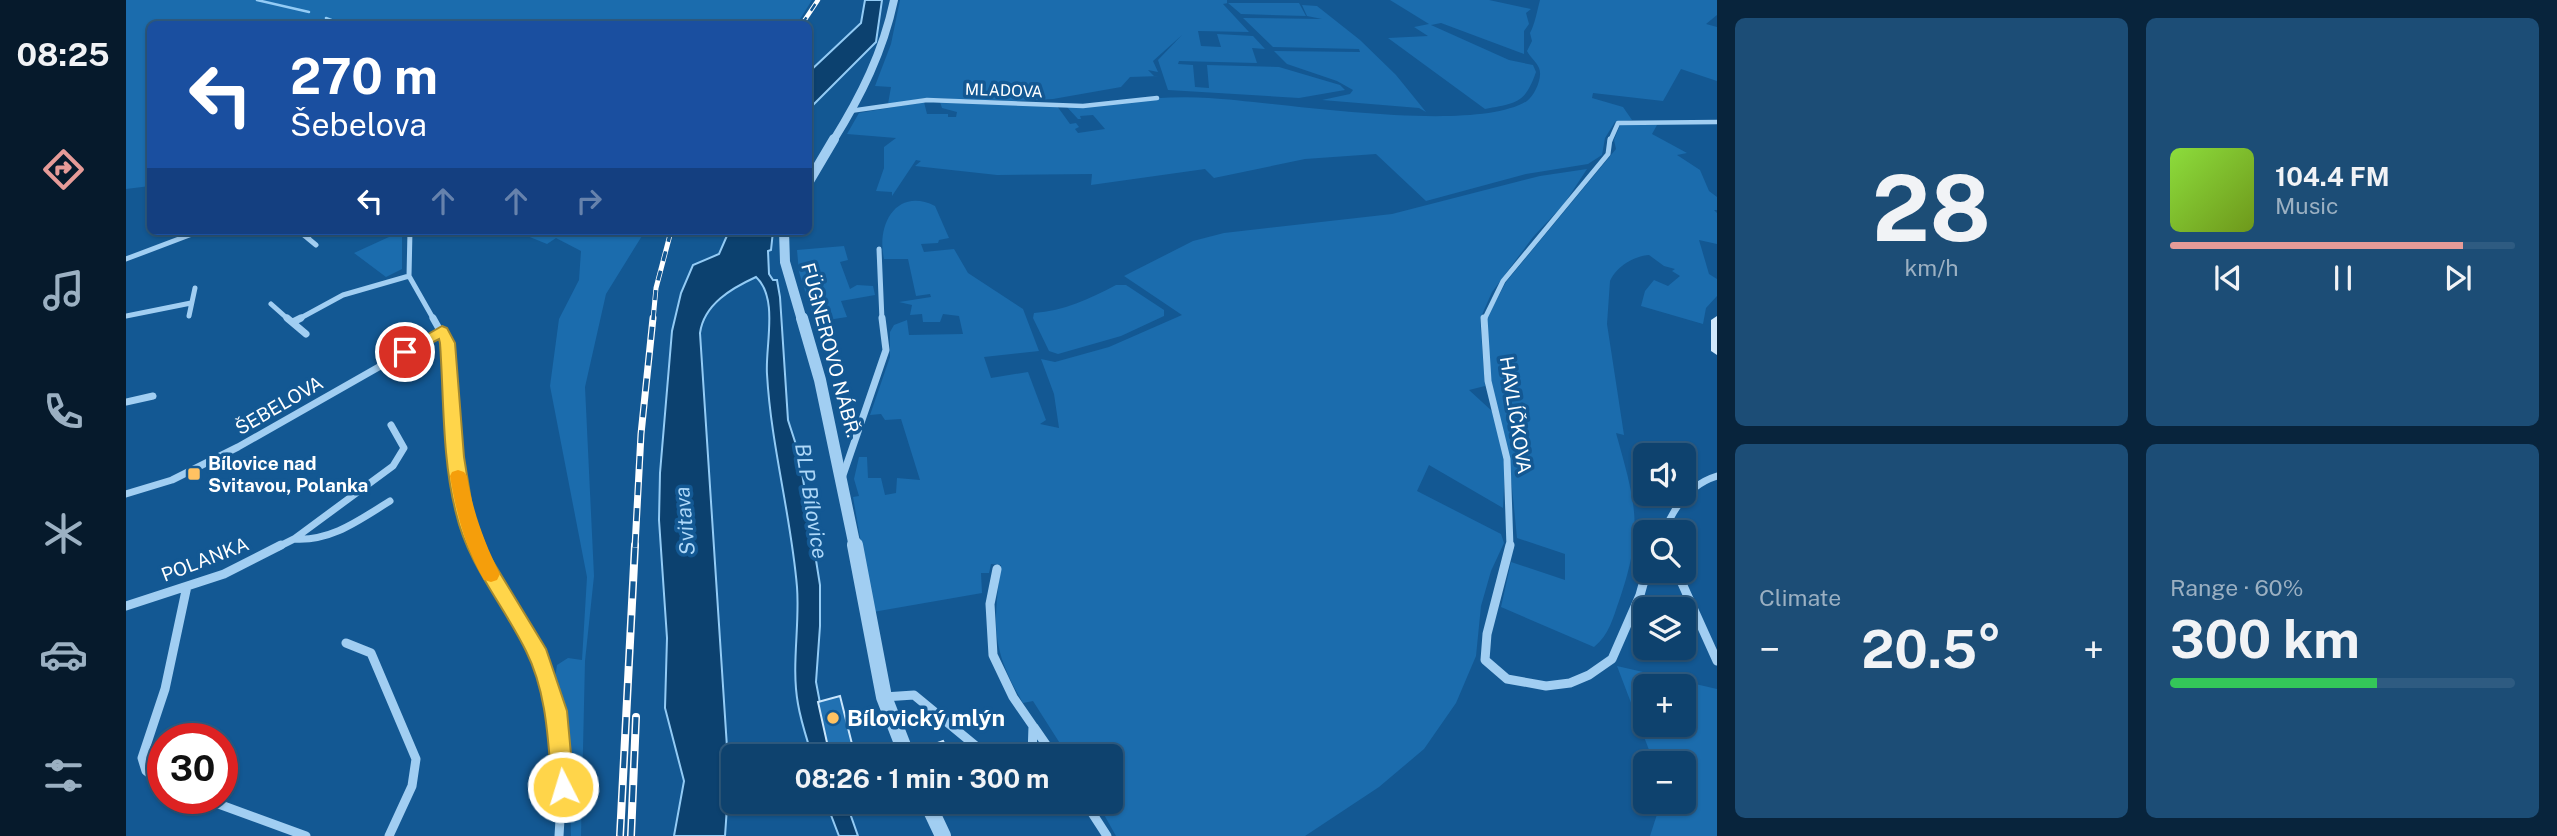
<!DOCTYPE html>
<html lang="en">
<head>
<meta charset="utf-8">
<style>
  :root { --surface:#0e426e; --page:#1c4d76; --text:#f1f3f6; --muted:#9bb0c2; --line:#2e5b81; --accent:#e69b98 }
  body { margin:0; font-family:"Public Sans",sans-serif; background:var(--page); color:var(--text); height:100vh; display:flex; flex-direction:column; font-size:26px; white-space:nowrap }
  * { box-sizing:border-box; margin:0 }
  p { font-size:23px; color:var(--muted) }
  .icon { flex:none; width:38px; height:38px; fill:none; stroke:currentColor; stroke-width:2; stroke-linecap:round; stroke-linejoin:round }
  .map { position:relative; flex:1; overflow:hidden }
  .drawer { display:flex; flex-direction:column; gap:18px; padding:18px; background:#08243c; width:840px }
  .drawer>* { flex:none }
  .hud { position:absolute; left:21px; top:21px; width:665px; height:214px; border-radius:10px; box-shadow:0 2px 5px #0004,0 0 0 2px var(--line); background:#1a4fa0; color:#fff; overflow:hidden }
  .controls { position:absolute; left:1507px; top:443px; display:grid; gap:14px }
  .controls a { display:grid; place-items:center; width:63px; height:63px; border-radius:10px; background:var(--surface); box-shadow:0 2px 5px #0004,0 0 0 2px var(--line); font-size:35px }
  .speed { position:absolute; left:21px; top:723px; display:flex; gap:14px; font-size:35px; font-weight:700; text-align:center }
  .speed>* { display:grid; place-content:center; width:91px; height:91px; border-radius:50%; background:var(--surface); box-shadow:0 2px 5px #0004,0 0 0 2px var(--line); line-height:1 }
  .speed .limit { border:10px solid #d22; background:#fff; color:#111 }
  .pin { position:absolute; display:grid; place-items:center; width:60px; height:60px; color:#fff; margin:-30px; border:4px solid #fff; border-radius:50%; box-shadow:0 2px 7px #0007 }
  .me { position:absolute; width:77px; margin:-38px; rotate:355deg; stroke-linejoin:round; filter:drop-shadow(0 0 5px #0008) }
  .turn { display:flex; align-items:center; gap:24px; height:147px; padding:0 28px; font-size:32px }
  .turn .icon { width:91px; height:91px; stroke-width:2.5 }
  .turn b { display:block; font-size:49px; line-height:60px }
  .lanes { display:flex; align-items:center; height:66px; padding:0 28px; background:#0003; justify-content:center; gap:35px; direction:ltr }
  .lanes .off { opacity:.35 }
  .big { font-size:52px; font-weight:700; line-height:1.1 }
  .drawer .widget { flex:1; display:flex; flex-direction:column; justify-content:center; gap:10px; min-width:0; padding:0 24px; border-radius:10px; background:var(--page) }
  .drawer .dial { align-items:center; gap:0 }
  .dial b { font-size:91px; line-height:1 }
  .song { display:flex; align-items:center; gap:21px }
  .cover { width:84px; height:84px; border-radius:10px; background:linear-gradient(135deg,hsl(90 70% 55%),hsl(80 70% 35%)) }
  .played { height:7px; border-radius:4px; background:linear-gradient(90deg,var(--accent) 85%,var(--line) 85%) }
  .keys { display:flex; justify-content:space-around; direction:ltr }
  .heat { display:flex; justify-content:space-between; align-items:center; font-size:38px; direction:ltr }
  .charge { height:10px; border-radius:5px; background:linear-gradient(90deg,#34c759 60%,var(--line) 0) }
  .drawer .tiles { flex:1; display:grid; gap:18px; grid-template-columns:repeat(2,1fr) }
  .trip { position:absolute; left:595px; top:744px; width:402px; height:70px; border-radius:10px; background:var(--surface); box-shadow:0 2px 5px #0004,0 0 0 2px var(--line); font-weight:700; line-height:70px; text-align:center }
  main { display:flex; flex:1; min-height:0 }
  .tab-bar { display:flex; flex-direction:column; width:126px; justify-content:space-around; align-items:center; background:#061a2c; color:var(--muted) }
  .tab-bar .icon { width:49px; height:49px }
  .tab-bar .current { color:var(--accent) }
  .tab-bar b { font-size:32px; color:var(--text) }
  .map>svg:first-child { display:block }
  .green { fill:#1b6cad; fill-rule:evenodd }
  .water { fill:#0c416f; stroke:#93cbf5; stroke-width:2 }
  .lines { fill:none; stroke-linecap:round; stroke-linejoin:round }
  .stream { stroke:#93cbf5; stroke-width:2.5 }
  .building { fill:#2171b2; stroke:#c9e6fd; stroke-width:2 }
  .minor-far3 { stroke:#a1cef2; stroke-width:4.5 }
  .minor-far2 { stroke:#a1cef2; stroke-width:5 }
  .minor-far1 { stroke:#a1cef2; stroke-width:7 }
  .minor { stroke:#a1cef2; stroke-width:9 }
  .tertiary-far3 { stroke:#a1cef2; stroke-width:8 }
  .tertiary-far2 { stroke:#a1cef2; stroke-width:10 }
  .tertiary-far1 { stroke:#a1cef2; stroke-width:12 }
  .tertiary { stroke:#a1cef2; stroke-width:16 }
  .secondary { fill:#d0e8fc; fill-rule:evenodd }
  .rail-far3-casing { stroke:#fff; stroke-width:4.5 }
  .rail-far2-casing { stroke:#fff; stroke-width:5 }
  .rail-far1-casing { stroke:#fff; stroke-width:7 }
  .rail-casing { stroke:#fff; stroke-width:8 }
  .rail-far3 { stroke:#135893; stroke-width:2.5; stroke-dasharray:8; stroke-linecap:butt }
  .rail-far2 { stroke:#135893; stroke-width:3.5; stroke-dasharray:10; stroke-linecap:butt }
  .rail-far1 { stroke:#135893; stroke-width:4.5; stroke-dasharray:13; stroke-linecap:butt }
  .rail { stroke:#135893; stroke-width:5; stroke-dasharray:17; stroke-linecap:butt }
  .route { fill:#ffd54a; stroke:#a68a30; stroke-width:2 }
  .slow { fill:#f59e0b }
  .poi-dot { fill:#ffc262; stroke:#135893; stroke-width:2.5 }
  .labels { text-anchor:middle; stroke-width:7; stroke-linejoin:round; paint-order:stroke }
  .far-street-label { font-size:16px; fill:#fff; stroke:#135893 }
  .street-label { font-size:19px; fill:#fff; stroke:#135893 }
  .poi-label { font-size:19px; font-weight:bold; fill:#fff; stroke:#135893; text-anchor:start }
  .water-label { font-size:21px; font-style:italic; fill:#aed8f9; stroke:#135893 }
  .near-poi-label { font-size:23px; font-weight:bold; fill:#fff; stroke:#135893; text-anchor:start }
</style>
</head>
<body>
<main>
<nav class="tab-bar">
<b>08:25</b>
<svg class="icon current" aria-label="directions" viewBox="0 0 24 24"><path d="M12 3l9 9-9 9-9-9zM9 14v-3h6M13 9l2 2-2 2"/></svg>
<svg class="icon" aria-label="music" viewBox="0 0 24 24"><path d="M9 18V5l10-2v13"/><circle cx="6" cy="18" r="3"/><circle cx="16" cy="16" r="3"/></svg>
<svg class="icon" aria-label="phone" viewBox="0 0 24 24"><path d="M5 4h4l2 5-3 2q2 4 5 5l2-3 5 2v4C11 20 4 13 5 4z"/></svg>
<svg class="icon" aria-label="climate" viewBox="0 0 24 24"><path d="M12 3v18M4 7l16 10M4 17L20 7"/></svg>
<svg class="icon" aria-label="car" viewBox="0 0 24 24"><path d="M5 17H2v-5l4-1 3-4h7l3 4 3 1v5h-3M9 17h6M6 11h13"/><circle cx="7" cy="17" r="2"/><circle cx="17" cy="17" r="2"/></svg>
<svg class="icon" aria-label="filters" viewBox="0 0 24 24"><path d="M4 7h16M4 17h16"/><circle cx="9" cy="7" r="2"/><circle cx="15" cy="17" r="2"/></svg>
</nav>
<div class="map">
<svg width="1591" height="836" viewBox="0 0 1591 836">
  <rect width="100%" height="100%" fill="#135893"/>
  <path class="green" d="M0,0H686L671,24H24V186L0,189Z
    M774,0H1101V3H1173L1180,16L1115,14L1102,3L1097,4L1123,32L1072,31L1075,46L1095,47L1091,34L1127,36L1139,49L1126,48L1131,63L1053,61L1052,64L1067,65L1069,87L1083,88L1081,65L1153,67L1214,85L1219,90L1173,98L1042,90L1032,60L1056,35L1027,61L1032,72L1022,70L1028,76H1034L1004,77L995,87L927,99L888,101L800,98L762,104L765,87L749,86L765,44Z
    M1264,0H1363L1405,9L1400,13L1403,24L1398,31V54L1315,23L1305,25L1383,60L1407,65L1410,72C1399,104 1390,103 1359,109L1262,38L1302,36L1288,27L1303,24Z
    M1414,0H1591V15L1580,24L1591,27V81L1555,69L1537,101L1467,93L1466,98L1497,107L1506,120L1489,122L1479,138L1476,155L1462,164L1400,174L1300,201L1250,154L1179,159L1088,178L1079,169L965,185L966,174L871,175L789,166L795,161L790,160L766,196V192L750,191L758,168V147L770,138L721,134L733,113L798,102L801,114H822V117H830L831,112L816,108L814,102L931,106L944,124L950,123L953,127L949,129L952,133L979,129L967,115L954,116L955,119H952L940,106C987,102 1036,95 1083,98C1151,102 1347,135 1401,101C1409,95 1417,77 1413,68C1410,61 1404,57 1401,51L1406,41L1404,33C1409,24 1411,11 1414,0Z
    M1176,5L1191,6L1234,40L1270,75L1300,112L1293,108L1196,100L1224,94L1227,90L1211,81L1161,64L1148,51L1234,52L1233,49L1147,47L1117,18L1196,19L1181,16Z
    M1494,125H1531L1526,134L1561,153L1551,155L1574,170L1583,191L1591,197V210H1588L1591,213V244L1573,240L1583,274L1591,279V296L1580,308L1577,324L1515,306L1519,291L1528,280L1542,286L1554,276L1546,271L1549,269L1538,266L1523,255C1508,256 1491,266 1484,281L1481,324L1498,435L1490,433C1510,505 1518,528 1493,601C1487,618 1483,635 1468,647L1375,607L1385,562L1439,580V554L1391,538L1383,457L1364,381L1359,322L1380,282L1490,149L1488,140Z
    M1461,169L1438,204L1407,237L1366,292L1354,319L1359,386L1343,390L1367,412L1379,467L1377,508L1303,465L1291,491L1375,534L1378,543L1365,571L1355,606L1350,656L1330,703L1298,749L1253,787L1179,836H990L971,802H985V756H942L907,701L897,703C865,648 867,627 875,565L865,564L863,573H855L856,593L747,612L727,497L733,496L728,479L733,457H741L742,478H755L759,495L770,493L771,478L794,480L775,419L759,420L755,414L744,415L764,357V332L768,325L781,320L783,335L837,334L833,316L817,314L814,322H797L796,314L784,315L786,305L773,302L805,297L804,294L790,296L782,259H758C750,224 771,187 809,206L823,238L813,240L812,243L795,244L798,252L828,249L842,273L897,309L913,351L858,357L865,378L902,372L920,420L914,424L933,428L928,394L915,359L929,362L983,347L1056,315L998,276L1067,241L1098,233L1266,214L1414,176Z
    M276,231V269L260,277L228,253Z
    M389,231H519L480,294L459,387L468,576L459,661L455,836H445L443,746L429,678L431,665L442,658L456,660L461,577L424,386L433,319L453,280L455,251L430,238L421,244Z
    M718,246L722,260L714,262L724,289L731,285L747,286L749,295L715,301L721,317L689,322L673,272L671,250Z
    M990,285H1000L1038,310V316L995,336L932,354L923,351L907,318L908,313C938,311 963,299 990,285Z
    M1491,666L1591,689V836H1524L1535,802H1558V763H1528ZM1519,686H1558V724H1519Z"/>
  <path class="water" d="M739,0H756L750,42L683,109V72L735,23Z
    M603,231H647L645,250L642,251L643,274L647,280H651L654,297L662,420L673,454L694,585V626L690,682L704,756H686C681,739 675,722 672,704C665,666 674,625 671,587C665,515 645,446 641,374C639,346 653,298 630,277C606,288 578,304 574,333L603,778L599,836H548L558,781L539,708L541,638L533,520L534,473L546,331L555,293L567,265L593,254Z
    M700,802H720L732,836H713Z"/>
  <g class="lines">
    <path class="stream" d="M131,0L183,12
      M200,18L216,24"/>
  </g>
  <path class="building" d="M714,696L729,756H704L692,702Z
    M817,741L824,756H791L790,751Z"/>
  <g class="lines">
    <path class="minor-far3" d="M724,111L801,100L957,106L1031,98
      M1484,141L1492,123L1591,122"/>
    <path class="minor-far2" d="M173,231L190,245
      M284,231L283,276L308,320
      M180,237L192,231
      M753,249L756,320
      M0,259L74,231
      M145,304L163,320
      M0,316L65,303
      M63,316L69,288
      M171,320L217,295L283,276
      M1358,320L1377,281L1482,154L1484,139"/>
    <path class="minor-far1" d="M161,318L180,334
      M307,318L321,343L330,457L339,513L351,547
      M1358,318L1362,381L1381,459L1384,547
      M167,322L175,318
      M0,402L27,396
      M716,478L760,350L756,318
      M0,494L46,480L112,447L316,331
      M1538,532C1548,507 1564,484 1591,476
      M169,539C206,541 233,520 264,501
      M152,547L168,539L267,466L278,448L265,425"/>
    <path class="minor" d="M350,545L355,558C373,588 397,619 411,651C435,710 438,773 433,836
      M1384,545L1361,634L1359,660L1381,679L1420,686L1444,683L1463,675L1486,659L1514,595L1521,570
      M871,569L864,604L867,655L887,697L907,726L906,756
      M1550,570L1591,661
      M0,606L98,574L155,545
      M220,643L245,653L290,759L286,786L263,836
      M758,697L788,695L862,756
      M908,727L928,756
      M37,784L20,771L16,758L39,689L61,586
      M76,798L180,836
      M959,802L981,836"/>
    <path class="tertiary-far3" d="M707,141C735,96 757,52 768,0"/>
    <path class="tertiary-far2" d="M682,183L708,139
      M658,231L659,262L676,320"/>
    <path class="tertiary-far1" d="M676,318L694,380L729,547"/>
    <path class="tertiary" d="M729,545L758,697L781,756
      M801,802L817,836"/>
    <path class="secondary" d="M1591,316V355L1585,351V320Z"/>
    <defs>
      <path id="rail-far3" d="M676,24L692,0"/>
      <path id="rail-far2" d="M527,320L530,288L545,231"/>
      <path id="rail-far1" d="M509,547L515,434L527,318"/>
      <path id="rail" d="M494,836L509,545
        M505,836L510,717"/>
    </defs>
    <use href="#rail-far3" class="rail-far3-casing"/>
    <use href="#rail-far2" class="rail-far2-casing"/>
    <use href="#rail-far1" class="rail-far1-casing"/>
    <use href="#rail" class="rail-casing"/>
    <use href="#rail-far3" class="rail-far3"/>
    <use href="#rail-far2" class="rail-far2"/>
    <use href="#rail-far1" class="rail-far1"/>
    <use href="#rail" class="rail"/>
  </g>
  <path class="route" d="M316,326L321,328L329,343L338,457L347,513L363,555L420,649L441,711L448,787L444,794L437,798L429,794L426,787C422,741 421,693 400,651C377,604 342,565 330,513C316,459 318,399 314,343L313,339L279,357L271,352Z"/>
  <path class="slow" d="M332,470L338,472L341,476C347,512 358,542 374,574L371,580L365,582L358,580C339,547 330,513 324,476L326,472Z"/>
  <g class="poi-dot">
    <rect x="61" y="467" width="14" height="14" rx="3.5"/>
    <circle cx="707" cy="718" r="7"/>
  </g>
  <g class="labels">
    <g class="far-street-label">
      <text transform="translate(878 90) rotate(2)" y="6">MLADOVA</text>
    </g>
    <g class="street-label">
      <text transform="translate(705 350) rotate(75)" y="7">FÜGNEROVO NÁBŘ.</text>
      <text transform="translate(153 405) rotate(-30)" y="7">ŠEBELOVA</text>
      <text transform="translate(1390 415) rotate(81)" y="7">HAVLÍČKOVA</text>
      <text transform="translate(79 559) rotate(-21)" y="7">POLANKA</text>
    </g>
    <g class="poi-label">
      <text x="82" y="470">Bílovice nad<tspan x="82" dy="22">Svitavou, Polanka</tspan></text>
    </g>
    <g class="water-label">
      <text transform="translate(685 501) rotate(81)" y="7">BLP Bílovice</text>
      <text transform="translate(559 521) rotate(-95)" y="7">Svitava</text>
    </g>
    <g class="near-poi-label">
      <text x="721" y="726">Bílovický mlýn</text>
    </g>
  </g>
</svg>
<div class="controls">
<a><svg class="icon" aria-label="sound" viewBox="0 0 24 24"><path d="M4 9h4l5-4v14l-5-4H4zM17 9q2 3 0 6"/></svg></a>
<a><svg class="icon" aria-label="search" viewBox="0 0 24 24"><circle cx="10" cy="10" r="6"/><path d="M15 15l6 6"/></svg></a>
<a><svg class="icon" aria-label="layers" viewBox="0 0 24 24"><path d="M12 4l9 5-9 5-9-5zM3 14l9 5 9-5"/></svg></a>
<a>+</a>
<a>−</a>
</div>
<div class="speed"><div class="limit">30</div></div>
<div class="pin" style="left:279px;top:352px;background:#d93025"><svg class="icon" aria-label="arrive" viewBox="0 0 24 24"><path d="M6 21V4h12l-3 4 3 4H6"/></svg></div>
<svg class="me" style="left:437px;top:787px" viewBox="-20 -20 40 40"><circle r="17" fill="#ffd54a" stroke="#fff" stroke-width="3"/><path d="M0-11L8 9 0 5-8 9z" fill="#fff"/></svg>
<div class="trip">08:26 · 1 min · 300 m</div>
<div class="hud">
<div class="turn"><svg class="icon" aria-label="left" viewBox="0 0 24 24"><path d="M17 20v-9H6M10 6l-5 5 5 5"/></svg><div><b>270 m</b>Šebelova</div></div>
<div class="lanes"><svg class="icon" aria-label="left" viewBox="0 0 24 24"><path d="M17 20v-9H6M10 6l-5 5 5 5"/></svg><svg class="icon off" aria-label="ahead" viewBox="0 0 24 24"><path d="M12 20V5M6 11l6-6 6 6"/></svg><svg class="icon off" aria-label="ahead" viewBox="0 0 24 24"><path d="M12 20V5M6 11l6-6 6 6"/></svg><svg class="icon off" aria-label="right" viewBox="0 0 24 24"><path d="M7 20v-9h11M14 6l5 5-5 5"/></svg></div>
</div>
</div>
<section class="drawer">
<div class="tiles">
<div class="widget dial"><b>28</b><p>km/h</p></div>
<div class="widget">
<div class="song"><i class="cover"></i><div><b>104.4 FM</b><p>Music</p></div></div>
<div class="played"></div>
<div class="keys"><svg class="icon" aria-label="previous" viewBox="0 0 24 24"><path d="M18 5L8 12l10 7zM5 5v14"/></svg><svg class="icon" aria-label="pause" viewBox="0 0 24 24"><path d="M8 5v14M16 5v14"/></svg><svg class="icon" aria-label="next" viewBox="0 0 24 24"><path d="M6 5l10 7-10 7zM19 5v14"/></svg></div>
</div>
<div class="widget"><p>Climate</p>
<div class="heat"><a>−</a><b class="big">20.5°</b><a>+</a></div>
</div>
<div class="widget"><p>Range · 60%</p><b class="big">300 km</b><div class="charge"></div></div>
</div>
</section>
</main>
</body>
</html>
